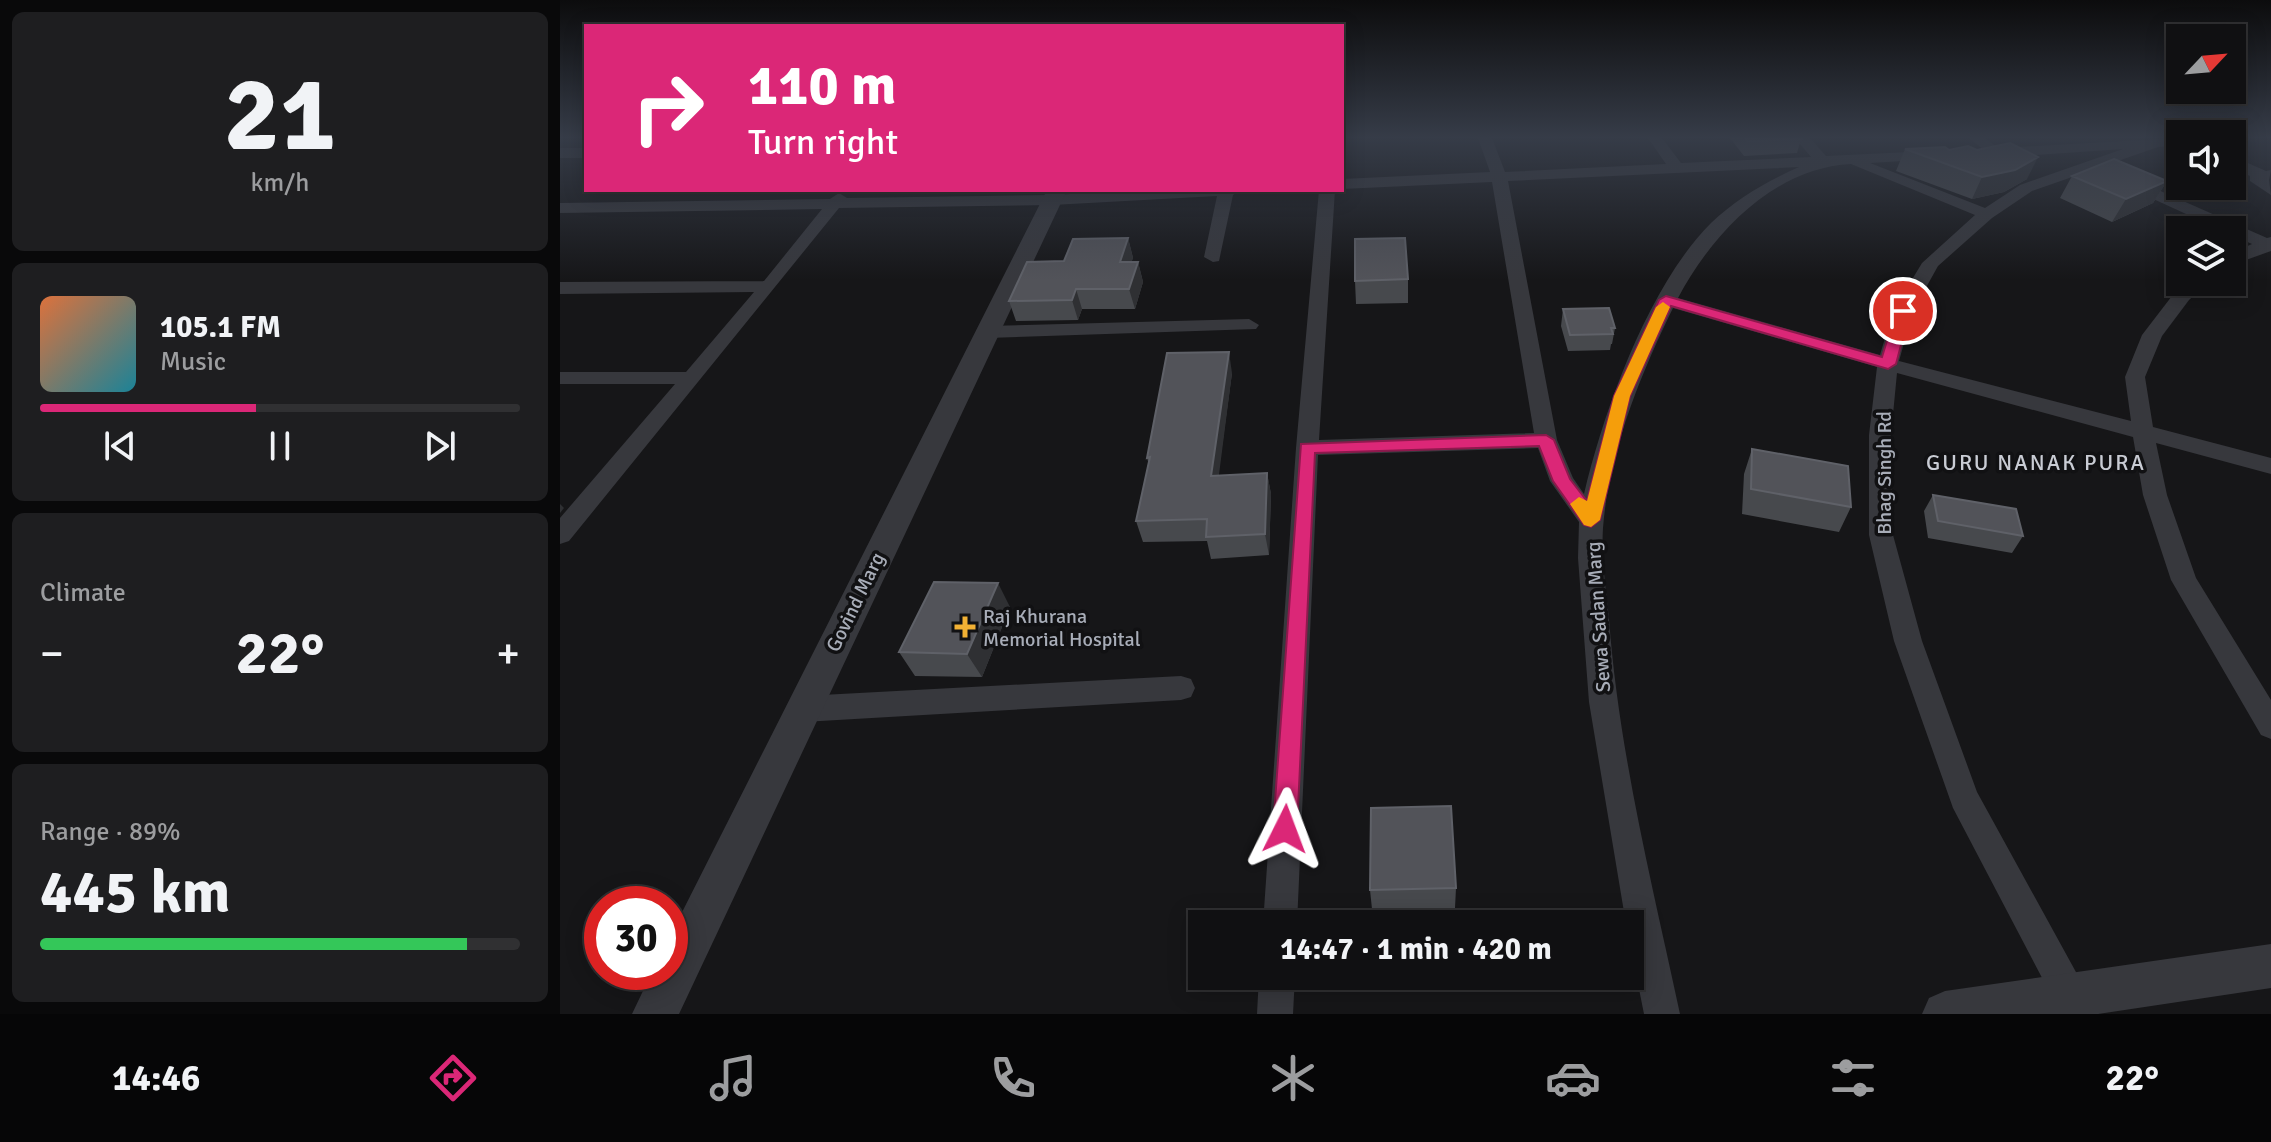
<!DOCTYPE html>
<html lang="en">
<head>
<meta charset="utf-8">
<style>
  :root { --surface:#101012; --page:#1e1e20; --text:#f1f3f6; --muted:#9c9d9f; --line:#303032; --accent:#db2777 }
  body { margin:0; font-family:Signika,sans-serif; background:var(--page); color:var(--text); height:100vh; display:flex; flex-direction:column; font-size:30px; white-space:nowrap }
  * { box-sizing:border-box; margin:0 }
  p { font-size:26px; color:var(--muted) }
  .icon { flex:none; width:44px; height:44px; fill:none; stroke:currentColor; stroke-width:2; stroke-linecap:round; stroke-linejoin:round }
  .map { position:relative; flex:1; overflow:hidden }
  .panel { display:flex; flex-direction:column; gap:12px; padding:12px; background:#09090a; width:560px }
  .panel>* { flex:none }
  .banner { position:absolute; left:24px; top:24px; width:760px; height:168px; border-radius:0px; box-shadow:0 4px 20px #0003,0 0 0 2px var(--line); background:#db2777; color:#fff; overflow:hidden }
  .needle { width:52px; rotate:64deg }
  .fabs { position:absolute; left:1606px; top:24px; display:grid; gap:16px }
  .fabs a { display:grid; place-items:center; width:80px; height:80px; border-radius:0px; background:var(--surface); box-shadow:0 4px 20px #0003,0 0 0 2px var(--line); font-size:40px }
  .speed { position:absolute; left:24px; top:886px; display:flex; gap:16px; font-size:40px; font-weight:700; text-align:center }
  .speed>* { display:grid; place-content:center; width:104px; height:104px; border-radius:50%; background:var(--surface); box-shadow:0 4px 20px #0003,0 0 0 2px var(--line); line-height:1 }
  .speed .limit { border:12px solid #d22; background:#fff; color:#111 }
  .pin { position:absolute; display:grid; place-items:center; width:68px; height:68px; color:#fff; margin:-34px; border:4px solid #fff; border-radius:50%; box-shadow:0 2px 8px #0007 }
  .me { position:absolute; width:88px; margin:-44px; rotate:3deg; stroke-linejoin:round; filter:drop-shadow(0 0 6px #0008) }
  .turn { display:flex; align-items:center; gap:28px; height:168px; padding:0 32px; font-size:36px }
  .turn .icon { width:104px; height:104px; stroke-width:2.5 }
  .turn b { display:block; font-size:56px; line-height:68px }
  .big { font-size:60px; font-weight:700; line-height:1.1 }
  .panel .widget { flex:1; display:flex; flex-direction:column; justify-content:center; gap:12px; min-width:0; padding:0 28px; border-radius:12px; background:var(--page) }
  .panel .dial { align-items:center; gap:0 }
  .dial b { font-size:104px; line-height:1 }
  .song { display:flex; align-items:center; gap:24px }
  .cover { width:96px; height:96px; border-radius:12px; background:linear-gradient(135deg,hsl(20 70% 55%),hsl(190 70% 35%)) }
  .played { height:8px; border-radius:4px; background:linear-gradient(90deg,var(--accent) 45%,var(--line) 45%) }
  .keys { display:flex; justify-content:space-around; direction:ltr }
  .heat { display:flex; justify-content:space-between; align-items:center; font-size:44px; direction:ltr }
  .charge { height:12px; border-radius:6px; background:linear-gradient(90deg,#34c759 89%,var(--line) 0) }
  .trip { position:absolute; left:628px; top:910px; width:456px; height:80px; border-radius:0px; background:var(--surface); box-shadow:0 4px 20px #0003,0 0 0 2px var(--line); font-weight:700; line-height:80px; text-align:center }
  .tabs { display:flex; height:128px; justify-content:space-around; align-items:center; background:#060607; color:var(--muted) }
  .tabs .icon { width:56px; height:56px }
  .tabs .on { color:var(--accent) }
  .tabs b { font-size:36px; color:var(--text) }
  main { display:flex; flex:1; min-height:0 }
  .map>svg:first-child { display:block }
  .lines { fill:none; stroke-linecap:round; stroke-linejoin:round }
  .minor { fill:#37383d; fill-rule:evenodd }
  .tertiary { fill:#37383d; fill-rule:evenodd }
  .wall { fill:#47494d }
  .shaded-wall { fill:#2f3033 }
  .building { fill:#525359; stroke:#5f6168; stroke-width:2 }
  .route { fill:#db2777; stroke:#8e194d; stroke-width:2 }
  .slow { fill:#f59e0b }
  .poi-dot { fill:#f2b134; stroke:#111113; stroke-width:3 }
  .labels { text-anchor:middle; stroke-width:7; stroke-linejoin:round; paint-order:stroke }
  .street-label { font-size:20px; fill:#a8adb8; stroke:#111113 }
  .poi-label { font-size:20px; fill:#a8adb8; stroke:#111113; text-anchor:start }
  .neighbourhood-label { font-size:22px; letter-spacing:2px; fill:#c9ccd4; stroke:#111113 }
</style>
</head>
<body>
<main>
<section class="panel">
<div class="widget dial"><b>21</b><p>km/h</p></div>
<div class="widget">
<div class="song"><i class="cover"></i><div><b>105.1 FM</b><p>Music</p></div></div>
<div class="played"></div>
<div class="keys"><svg class="icon" aria-label="previous" viewBox="0 0 24 24"><path d="M18 5L8 12l10 7zM5 5v14"/></svg><svg class="icon" aria-label="pause" viewBox="0 0 24 24"><path d="M8 5v14M16 5v14"/></svg><svg class="icon" aria-label="next" viewBox="0 0 24 24"><path d="M6 5l10 7-10 7zM19 5v14"/></svg></div>
</div>
<div class="widget"><p>Climate</p>
<div class="heat"><a>−</a><b class="big">22°</b><a>+</a></div>
</div>
<div class="widget"><p>Range · 89%</p><b class="big">445 km</b><div class="charge"></div></div>
</section>
<div class="map">
<svg width="1711" height="1014" viewBox="0 0 1711 1014">
  <rect width="100%" height="100%" fill="#161618"/>
  <g class="lines">
    <path class="minor" d="M918,138H932L945,172L1106,164L1088,138H1102L1121,163L1251,157L1235,138H1250L1266,156L1371,151L1376,153V159L1310,163L1425,208L1460,185L1563,149L1434,158L1409,138H1425L1438,148L1620,138V145L1598,147L1472,191L1432,218L1378,266L1353,311L1339,361L1571,421L1565,377L1582,335L1615,292L1628,282H1648L1629,300L1602,336L1585,377L1593,427L1711,458V474L1596,443L1607,495L1636,578L1711,700V739L1701,735L1611,580L1583,495L1573,437L1337,373L1331,435L1333,535L1362,641L1417,792L1539,1014H1501L1393,808L1334,641L1309,535V435L1317,367L1113,308C1080,376 1049,451 1043,528C1041,558 1046,589 1049,619C1059,753 1092,883 1120,1014H1084L1070,944V924H1066L1029,702L1018,558L1019,522L990,481L978,448L758,455L737,924H703L736,448L759,190H775L759,440L974,433L932,182L782,189V179L930,172ZM1291,164L1415,215L1362,263L1333,311L1320,355L1118,298C1152,234 1213,168 1291,164ZM1239,167C1207,181 1176,199 1151,223C1089,285 1044,409 1024,494L1013,478L997,440L948,181Z
      M0,148H26V158H0Z
      M1672,156L1706,171L1711,170L1709,180L1711,195L1690,181V176L1672,167Z
      M1571,178L1707,238L1711,237V251L1672,265V253L1692,244L1672,235V230H1661L1565,186V180Z
      M585,190H680L673,195L659,261L653,262L644,257L657,196L492,205L279,208L9,541L0,544V518L115,384H0V372H126L194,292L0,294V282L204,281L262,209L0,213V203L270,199L279,193L287,198L492,195Z
      M689,319L699,325L696,329L427,338L417,332L427,326Z
      M621,676L631,679L635,688L631,697L621,700L243,722L233,718L228,709L233,700L243,696Z
      M699,976H735L733,1014H697Z"/>
    <path class="tertiary" d="M487,190H507L119,1014H72L92,972H110V936Z
      M1711,944V988L1538,1014H1362L1369,998L1385,991Z"/>
  </g>
  <path class="wall" d="M1170,138H1240L1241,139L1237,153L1184,156Z
    M1345,149L1467,179L1444,192L1412,199L1336,171Z
    M1512,176L1607,181L1593,203L1552,222L1500,198Z
    M568,238L573,258L571,262H578L583,282L575,309H522L518,320L456,321L449,301L504,261Z
    M848,279V303L796,304L795,281Z
    M1003,309L1055,328L1052,344H1051L1050,350L1008,351L1001,326Z
    M672,373L658,476L707,473L711,494L709,555L651,559L647,541L583,542L576,521L589,465L587,458Z
    M1192,449L1291,507L1279,532L1182,514L1184,474Z
    M1373,495L1463,536L1452,553L1368,538L1364,511Z
    M450,607L422,677L355,676L339,652Z
    M896,888L895,908L812,909L810,890Z"/>
  <path class="shaded-wall" d="M1478,157L1467,179L1444,192L1412,199L1422,177Z
    M1607,181L1593,203L1552,222L1566,199Z
    M568,238L573,258L565,282L560,262Z
    M578,262L583,282L575,309L569,289Z
    M516,289L522,309L518,320L512,300Z
    M669,352L672,373L656,498L651,476Z
    M707,473L711,494L709,555L705,534Z
    M0,504L4,508L0,513Z
    M438,583L450,607L422,677L407,654Z"/>
  <path class="building" d="M1185,138H1240L1241,139L1188,141Z
    M1450,143L1478,157L1455,170L1422,177L1345,149L1385,147L1389,150L1408,146L1417,150Z
    M1554,159L1607,181L1566,199L1512,176Z
    M568,238L560,262H578L569,289H516L512,300L449,301L467,262L504,261L513,239Z
    M845,238L848,279L795,281V239Z
    M1049,308L1055,328H1051L1053,334L1010,335L1003,309Z
    M669,352L651,476L707,473L705,534L646,537L647,519L576,521L590,457L587,458L607,353Z
    M1192,449L1288,466L1291,507L1191,489Z
    M1373,495L1456,509L1463,536L1378,521Z
    M374,582L438,583L407,654L339,652Z
    M891,806L896,888L810,890L811,808Z"/>
  <linearGradient id="sky" x2="0" y2="1"><stop stop-color="#0c0c0d"/><stop offset="0.49" stop-color="#363c48"/><stop offset="1" stop-color="#363c48" stop-opacity="0"/></linearGradient>
  <rect width="1711" height="280" fill="url(#sky)"/>
  <path class="route" d="M1106,296L1322,357L1336,311L1343,306L1350,311L1336,364L1328,369L1111,306L1070,396L1040,520L1031,527L1024,525L993,481L979,446L755,453L737,829L734,837L725,840L717,837L713,829L741,444L986,435L994,440L1010,479L1027,501L1054,396L1099,300Z"/>
  <path class="slow" d="M1103,302L1110,307L1070,396L1040,520L1031,527L1024,525L1010,504L1019,497L1027,501L1054,396L1096,307Z"/>
  <path class="poi-dot" d="M401 615h8v8h8v8h-8v8h-8v-8h-8v-8h8z"/>
  <g class="labels">
    <g class="street-label">
      <text transform="translate(1324 473) rotate(-90)" y="7">Bhag Singh Rd</text>
      <text transform="translate(295 602) rotate(-64)" y="7">Govind Marg</text>
      <text transform="translate(1038 617) rotate(-94)" y="7">Sewa Sadan Marg</text>
    </g>
    <g class="poi-label">
      <text x="423" y="623">Raj Khurana<tspan x="423" dy="23">Memorial Hospital</tspan></text>
    </g>
    <g class="neighbourhood-label">
      <text x="1476" y="470">GURU NANAK PURA</text>
    </g>
  </g>
</svg>
<div class="fabs">
<a><svg class="needle" viewBox="-14 -14 28 28"><path d="M0-13l5 13h-10z" fill="#e53935"/><path d="M0 13l5-13h-10z" fill="#9c9d9f"/></svg></a>
<a><svg class="icon" aria-label="sound" viewBox="0 0 24 24"><path d="M4 9h4l5-4v14l-5-4H4zM17 9q2 3 0 6"/></svg></a>
<a><svg class="icon" aria-label="layers" viewBox="0 0 24 24"><path d="M12 4l9 5-9 5-9-5zM3 14l9 5 9-5"/></svg></a>
</div>
<div class="speed"><div class="limit">30</div></div>
<div class="pin" style="left:1343px;top:311px;background:#d93025"><svg class="icon" aria-label="arrive" viewBox="0 0 24 24"><path d="M6 21V4h12l-3 4 3 4H6"/></svg></div>
<svg class="me" style="left:725px;top:829px" viewBox="-20 -20 40 40"><path d="M0-17L14 15 0 8-14 15z" fill="#db2777" stroke="#fff" stroke-width="4"/></svg>
<div class="trip">14:47 · 1 min · 420 m</div>
<div class="banner">
<div class="turn"><svg class="icon" aria-label="right" viewBox="0 0 24 24"><path d="M7 20v-9h11M14 6l5 5-5 5"/></svg><div><b>110 m</b>Turn right</div></div>
</div>
</div>
</main>
<nav class="tabs">
<b>14:46</b>
<svg class="icon on" aria-label="directions" viewBox="0 0 24 24"><path d="M12 3l9 9-9 9-9-9zM9 14v-3h6M13 9l2 2-2 2"/></svg>
<svg class="icon" aria-label="music" viewBox="0 0 24 24"><path d="M9 18V5l10-2v13"/><circle cx="6" cy="18" r="3"/><circle cx="16" cy="16" r="3"/></svg>
<svg class="icon" aria-label="phone" viewBox="0 0 24 24"><path d="M5 4h4l2 5-3 2q2 4 5 5l2-3 5 2v4C11 20 4 13 5 4z"/></svg>
<svg class="icon" aria-label="climate" viewBox="0 0 24 24"><path d="M12 3v18M4 7l16 10M4 17L20 7"/></svg>
<svg class="icon" aria-label="car" viewBox="0 0 24 24"><path d="M5 17H2v-5l4-1 3-4h7l3 4 3 1v5h-3M9 17h6M6 11h13"/><circle cx="7" cy="17" r="2"/><circle cx="17" cy="17" r="2"/></svg>
<svg class="icon" aria-label="filters" viewBox="0 0 24 24"><path d="M4 7h16M4 17h16"/><circle cx="9" cy="7" r="2"/><circle cx="15" cy="17" r="2"/></svg>
<b>22°</b>
</nav>
</body>
</html>
